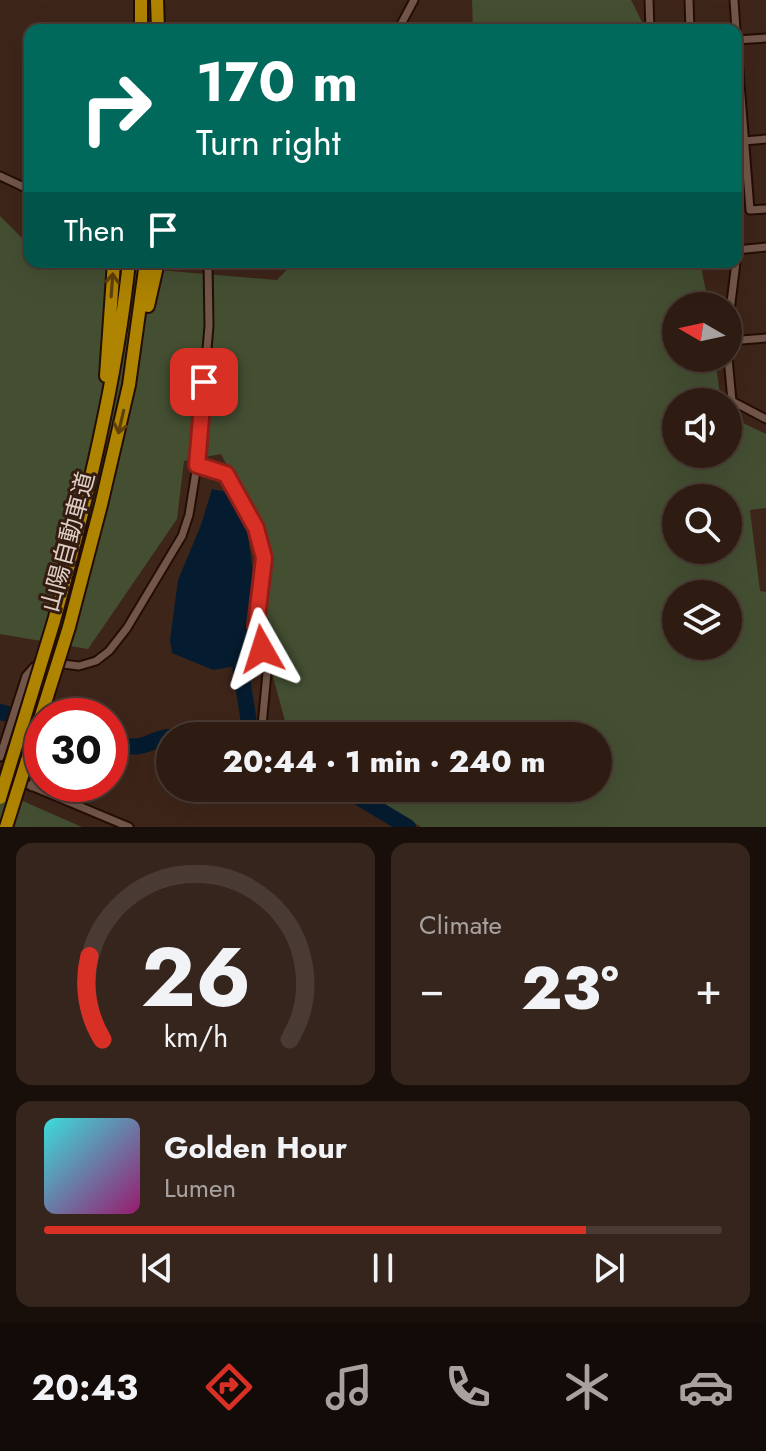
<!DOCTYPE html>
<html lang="en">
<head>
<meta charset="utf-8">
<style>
  :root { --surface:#2e1c13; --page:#36251c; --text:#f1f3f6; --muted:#a7a1a0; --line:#493a33; --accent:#d93025 }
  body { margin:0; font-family:Jost,"Noto Sans JP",sans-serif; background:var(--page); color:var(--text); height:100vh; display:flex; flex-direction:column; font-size:30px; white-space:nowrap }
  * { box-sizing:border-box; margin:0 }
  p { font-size:26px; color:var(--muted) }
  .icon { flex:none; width:44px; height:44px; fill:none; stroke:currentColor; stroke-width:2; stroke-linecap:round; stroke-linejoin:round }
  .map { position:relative; height:827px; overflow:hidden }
  .panel { display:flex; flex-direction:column; gap:16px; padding:16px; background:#190f0a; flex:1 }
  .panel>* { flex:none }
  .hud { position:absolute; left:24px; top:24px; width:718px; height:244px; border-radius:16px; box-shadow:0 8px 32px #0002,0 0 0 2px var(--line); background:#00695c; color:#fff; overflow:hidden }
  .needle { width:52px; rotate:279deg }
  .buttons { position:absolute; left:662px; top:292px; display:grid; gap:16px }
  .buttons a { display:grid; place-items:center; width:80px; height:80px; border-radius:50%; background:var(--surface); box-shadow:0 8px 32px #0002,0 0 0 2px var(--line); font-size:40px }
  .speed { position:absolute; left:24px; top:698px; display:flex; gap:16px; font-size:40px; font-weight:700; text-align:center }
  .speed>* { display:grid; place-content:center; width:104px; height:104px; border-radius:50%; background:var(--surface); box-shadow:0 8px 32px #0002,0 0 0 2px var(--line); line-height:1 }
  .speed .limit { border:12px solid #d22; background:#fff; color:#111 }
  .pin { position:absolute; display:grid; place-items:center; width:68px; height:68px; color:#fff; margin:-34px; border-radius:16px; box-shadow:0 4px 12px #0006 }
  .me { position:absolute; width:88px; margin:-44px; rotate:354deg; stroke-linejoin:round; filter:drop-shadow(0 0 6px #0008) }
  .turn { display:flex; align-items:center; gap:28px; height:168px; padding:0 40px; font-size:36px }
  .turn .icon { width:104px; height:104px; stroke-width:2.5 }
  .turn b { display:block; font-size:56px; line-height:68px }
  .then { display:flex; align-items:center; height:76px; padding:0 40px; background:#0003; gap:16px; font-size:30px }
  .big { font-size:60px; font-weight:800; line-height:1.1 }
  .panel .card { flex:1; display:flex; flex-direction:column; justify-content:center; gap:12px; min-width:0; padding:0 28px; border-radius:16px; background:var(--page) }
  .panel .dial { align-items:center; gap:0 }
  .dial svg { height:208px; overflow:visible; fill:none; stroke:var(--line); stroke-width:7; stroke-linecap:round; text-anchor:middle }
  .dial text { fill:var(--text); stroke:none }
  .song { display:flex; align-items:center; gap:24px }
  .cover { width:96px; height:96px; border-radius:12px; background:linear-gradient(135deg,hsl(180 70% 55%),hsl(320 70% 35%)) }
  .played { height:8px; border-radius:4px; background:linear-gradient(90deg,var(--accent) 80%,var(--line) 80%) }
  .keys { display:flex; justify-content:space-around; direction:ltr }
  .heat { display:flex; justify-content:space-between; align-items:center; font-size:44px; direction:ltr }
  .panel .tiles { flex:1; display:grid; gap:16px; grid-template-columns:1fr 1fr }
  .card:last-child { grid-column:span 2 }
  .trip { position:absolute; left:156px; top:722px; width:456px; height:80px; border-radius:40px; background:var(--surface); box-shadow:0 8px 32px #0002,0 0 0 2px var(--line); font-weight:800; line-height:80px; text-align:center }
  .tabs { display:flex; height:128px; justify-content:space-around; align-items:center; background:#120b08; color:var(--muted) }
  .tabs .icon { width:56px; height:56px }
  .tabs .active { color:var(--accent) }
  .tabs b { font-size:36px; color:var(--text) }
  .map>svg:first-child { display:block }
  .green { fill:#444f32; fill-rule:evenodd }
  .water { fill:#051c30 }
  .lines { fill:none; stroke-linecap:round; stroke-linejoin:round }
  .river { stroke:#051c30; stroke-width:16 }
  .minor-casing { stroke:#240e04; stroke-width:11 }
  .motorway-casing { stroke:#240e04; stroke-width:16 }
  .minor { stroke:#725649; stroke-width:7 }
  .motorway { stroke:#af8401; stroke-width:12 }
  .motorway-bridge-casing { stroke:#240e04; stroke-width:16; stroke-linecap:butt }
  .motorway-bridge { stroke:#af8401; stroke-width:12 }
  .oneway { stroke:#5f400b }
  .route-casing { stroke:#8d1f18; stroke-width:20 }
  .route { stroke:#d93025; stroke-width:14 }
  .labels { text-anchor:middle; stroke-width:6; stroke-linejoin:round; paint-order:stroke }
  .street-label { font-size:24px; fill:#dfcec6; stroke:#341c10 }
</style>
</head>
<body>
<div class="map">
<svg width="766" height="827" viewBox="0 0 766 827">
  <rect width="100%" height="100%" fill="#3e2519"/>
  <path class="green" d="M472,0H631L646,30H473Z
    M0,216L30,246V262H63L277,280L294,262H700L709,306H676V358H715L721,402H676V454H728V416L766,434V508L750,510L760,591L766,592V827H421L358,788H598V736H289L267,654L263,533L221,454L184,461L177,519L88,649L0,634ZM676,498H728V550H676ZM676,594H728V646H676Z
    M0,791L82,827H0Z"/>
  <path class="water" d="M212,489L227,492L247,529L253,572L248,636L256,657L248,664L213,670L172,653L170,640L178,580L201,525Z"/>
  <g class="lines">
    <path class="river" d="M240,665L251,736
      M0,712L42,723
      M183,736H201
      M110,743C120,746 133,748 144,745C154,742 159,737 170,737
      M343,788L408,827"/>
    <defs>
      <path id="minor" d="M649,0L650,30
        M689,0L690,30
        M734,0L736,30
        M398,30L414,0
        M736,33L750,210L766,209
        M736,40L766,38
        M744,141L766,139
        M0,176L30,190
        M736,250L766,247
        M728,327L736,262
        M728,341L766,338
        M728,358L732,401L766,419
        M197,465L226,474L256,528L264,558L256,626L267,673L261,736
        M0,757L26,676L34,667L47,662L79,666L96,661L109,651L127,628L182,536L189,515L197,465L209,326L208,262
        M0,773L129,827
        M32,787L42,753"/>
      <path id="motorway" d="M157,0L158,30
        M141,30V0
        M148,306L158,262
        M106,376L114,262
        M54,621C86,503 116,384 129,262
        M69,627L101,505L129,385L146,262"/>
    </defs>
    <use href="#minor" class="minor-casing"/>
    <use href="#motorway" class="motorway-casing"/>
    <use href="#minor" class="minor"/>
    <use href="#motorway" class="motorway"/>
    <defs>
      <path id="motorway-bridge" d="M0,798L54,621
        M6,827L69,627"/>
    </defs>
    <use href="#motorway-bridge" class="motorway-bridge-casing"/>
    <use href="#motorway-bridge" class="motorway-bridge"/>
  </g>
  <defs><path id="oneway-shaft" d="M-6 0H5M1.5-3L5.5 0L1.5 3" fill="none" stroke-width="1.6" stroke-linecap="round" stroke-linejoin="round" transform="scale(2)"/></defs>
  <g class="oneway">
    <use href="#oneway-shaft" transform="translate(112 285) rotate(-86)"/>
    <use href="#oneway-shaft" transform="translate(121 422) rotate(103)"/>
  </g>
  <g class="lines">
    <defs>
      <path id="route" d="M204,382L197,465L226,474L256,528L264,558L256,626L262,649"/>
    </defs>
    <use href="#route" class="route-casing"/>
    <use href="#route" class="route"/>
  </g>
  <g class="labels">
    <g class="street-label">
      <text transform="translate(68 542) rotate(-75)" y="8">山陽自動車道</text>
    </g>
  </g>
</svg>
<div class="buttons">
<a><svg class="needle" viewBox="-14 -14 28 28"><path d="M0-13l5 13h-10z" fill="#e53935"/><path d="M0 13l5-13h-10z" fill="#a7a1a0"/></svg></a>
<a><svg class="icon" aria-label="sound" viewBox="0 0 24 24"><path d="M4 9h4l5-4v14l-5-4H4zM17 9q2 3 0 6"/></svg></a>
<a><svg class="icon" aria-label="search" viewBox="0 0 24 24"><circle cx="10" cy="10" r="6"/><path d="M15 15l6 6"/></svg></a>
<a><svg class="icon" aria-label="layers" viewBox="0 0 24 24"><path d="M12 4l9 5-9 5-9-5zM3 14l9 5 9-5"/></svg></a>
</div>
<div class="speed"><div class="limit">30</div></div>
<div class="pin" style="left:204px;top:382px;background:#d93025"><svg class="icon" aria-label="arrive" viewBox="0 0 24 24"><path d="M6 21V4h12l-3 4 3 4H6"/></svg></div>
<svg class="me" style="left:262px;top:649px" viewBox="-20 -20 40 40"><path d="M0-17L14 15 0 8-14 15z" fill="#d93025" stroke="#fff" stroke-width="4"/></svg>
<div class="trip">20:44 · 1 min · 240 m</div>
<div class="hud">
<div class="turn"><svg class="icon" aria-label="right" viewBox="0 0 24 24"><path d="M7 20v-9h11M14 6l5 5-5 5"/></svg><div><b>170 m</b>Turn right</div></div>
<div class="then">Then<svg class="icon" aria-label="arrive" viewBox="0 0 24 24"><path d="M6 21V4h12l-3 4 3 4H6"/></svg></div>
</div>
</div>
<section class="panel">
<div class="tiles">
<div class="card dial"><svg viewBox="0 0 100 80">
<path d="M14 69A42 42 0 1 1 86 69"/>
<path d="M14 69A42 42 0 0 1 9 37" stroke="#d93025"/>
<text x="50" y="56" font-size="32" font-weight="700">26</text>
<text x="50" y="72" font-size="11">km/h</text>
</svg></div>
<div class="card"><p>Climate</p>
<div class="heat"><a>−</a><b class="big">23°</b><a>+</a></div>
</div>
<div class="card">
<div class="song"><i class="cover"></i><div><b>Golden Hour</b><p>Lumen</p></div></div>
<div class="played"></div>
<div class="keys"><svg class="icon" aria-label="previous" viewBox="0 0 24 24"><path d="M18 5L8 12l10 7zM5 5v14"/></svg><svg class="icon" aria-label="pause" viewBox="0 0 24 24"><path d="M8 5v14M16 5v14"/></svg><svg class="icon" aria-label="next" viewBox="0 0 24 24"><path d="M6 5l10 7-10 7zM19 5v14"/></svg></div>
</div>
</div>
</section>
<nav class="tabs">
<b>20:43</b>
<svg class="icon active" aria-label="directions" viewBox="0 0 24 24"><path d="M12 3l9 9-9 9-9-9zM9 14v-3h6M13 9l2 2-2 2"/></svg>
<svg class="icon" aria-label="music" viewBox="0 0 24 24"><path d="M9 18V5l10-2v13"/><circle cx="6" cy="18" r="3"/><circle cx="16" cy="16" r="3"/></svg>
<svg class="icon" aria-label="phone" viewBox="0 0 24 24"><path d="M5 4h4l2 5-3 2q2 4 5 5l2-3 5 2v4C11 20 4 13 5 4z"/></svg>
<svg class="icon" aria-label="climate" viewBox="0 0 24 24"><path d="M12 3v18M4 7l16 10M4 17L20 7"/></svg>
<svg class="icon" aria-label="car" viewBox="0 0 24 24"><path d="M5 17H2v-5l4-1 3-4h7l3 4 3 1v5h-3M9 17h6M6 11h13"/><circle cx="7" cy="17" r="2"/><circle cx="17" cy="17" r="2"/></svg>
</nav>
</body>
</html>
